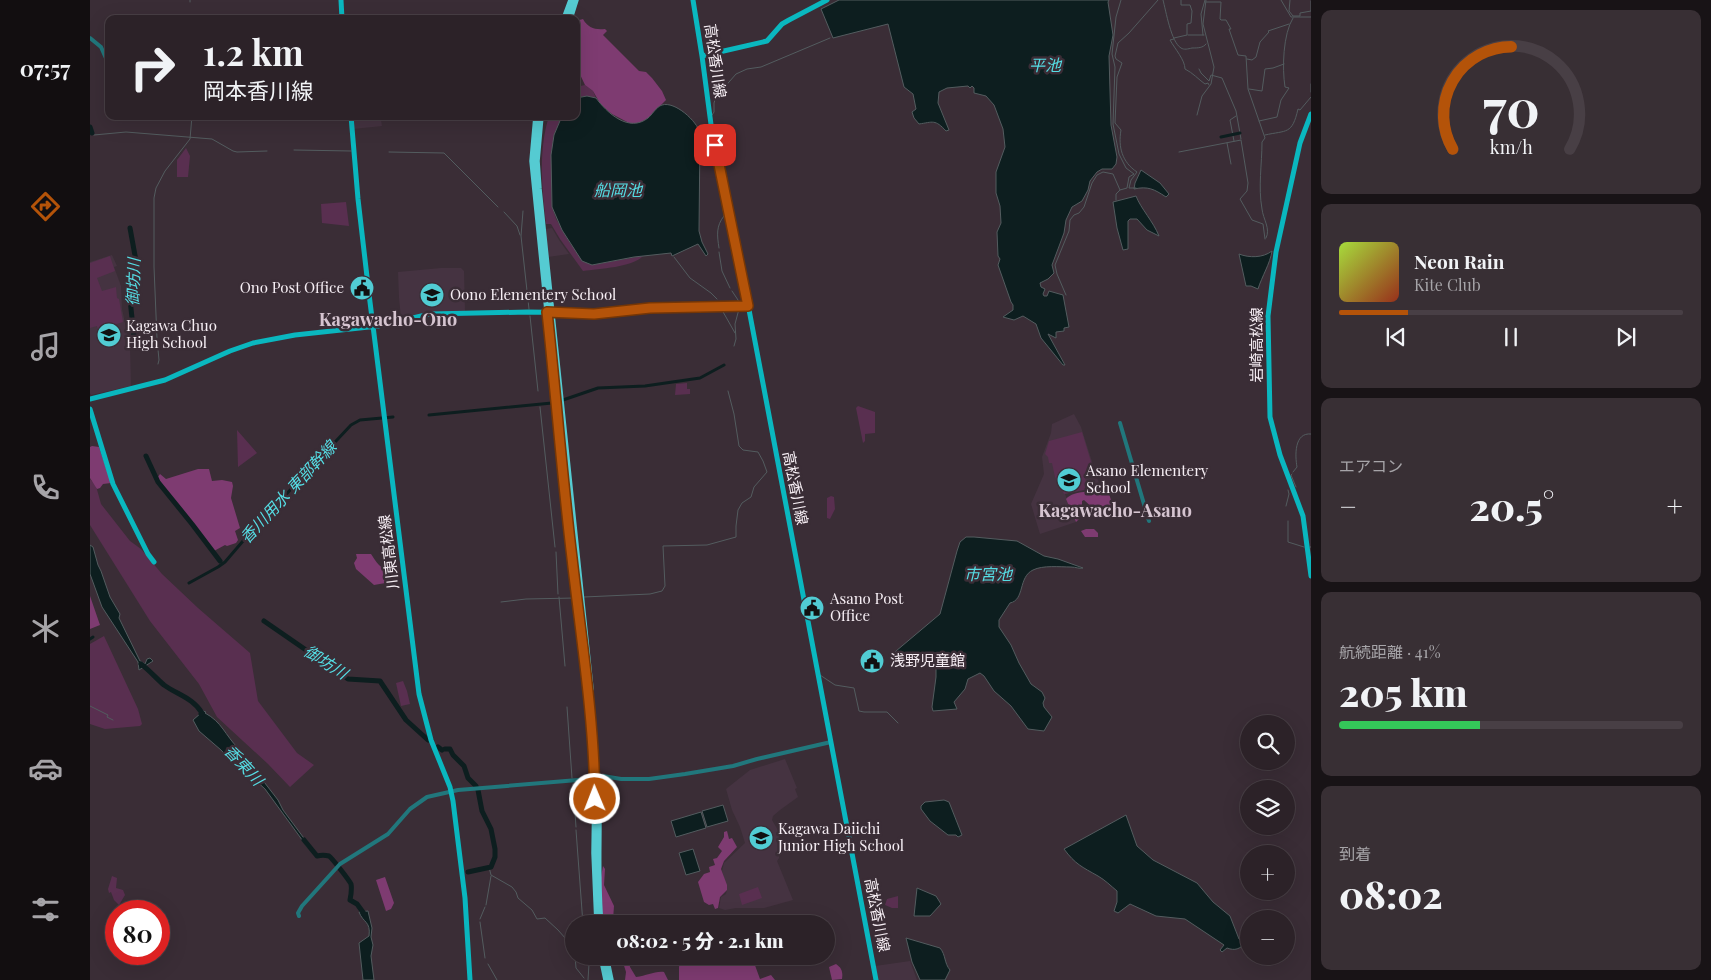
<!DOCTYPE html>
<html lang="ja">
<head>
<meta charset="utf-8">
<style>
  :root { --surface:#2c2228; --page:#382f34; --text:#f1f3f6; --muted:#a6a4a8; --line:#483f45; --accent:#b45309 }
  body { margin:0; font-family:"Playfair Display","Noto Sans JP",serif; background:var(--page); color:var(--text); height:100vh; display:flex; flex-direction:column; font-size:19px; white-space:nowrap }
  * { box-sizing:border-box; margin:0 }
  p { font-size:16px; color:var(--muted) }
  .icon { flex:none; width:28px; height:28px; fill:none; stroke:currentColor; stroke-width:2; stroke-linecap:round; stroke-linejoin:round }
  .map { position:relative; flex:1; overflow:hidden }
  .sheet { display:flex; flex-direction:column; gap:10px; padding:10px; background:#181316; width:400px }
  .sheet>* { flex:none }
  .top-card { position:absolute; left:15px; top:15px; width:475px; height:105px; border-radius:10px; box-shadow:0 5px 20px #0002,0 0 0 1px var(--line); background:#2c2228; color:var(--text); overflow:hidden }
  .buttons { position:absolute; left:1150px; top:715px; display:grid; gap:10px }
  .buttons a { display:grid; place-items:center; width:55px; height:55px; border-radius:50%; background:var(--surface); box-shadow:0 5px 20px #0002,0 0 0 1px var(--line); font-size:25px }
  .speed { position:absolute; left:15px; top:900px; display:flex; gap:10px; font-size:25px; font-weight:700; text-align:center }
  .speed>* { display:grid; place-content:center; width:65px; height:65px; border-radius:50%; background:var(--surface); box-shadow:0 5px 20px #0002,0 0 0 1px var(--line); line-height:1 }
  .speed .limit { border:8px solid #d22; background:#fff; color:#111 }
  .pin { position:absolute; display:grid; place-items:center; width:42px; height:42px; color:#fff; margin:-21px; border-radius:10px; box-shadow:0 2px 8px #0006 }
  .me { position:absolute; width:55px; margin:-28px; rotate:359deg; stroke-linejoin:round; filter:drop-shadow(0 0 4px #0008) }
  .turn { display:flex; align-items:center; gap:18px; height:105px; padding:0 15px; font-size:22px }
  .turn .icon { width:65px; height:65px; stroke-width:2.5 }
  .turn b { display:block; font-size:35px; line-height:42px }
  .big { font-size:38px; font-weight:800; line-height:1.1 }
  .sheet .card { flex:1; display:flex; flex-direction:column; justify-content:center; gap:8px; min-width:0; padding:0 18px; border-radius:10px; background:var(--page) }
  .sheet .dial { align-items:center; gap:0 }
  .dial svg { height:130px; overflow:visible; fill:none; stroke:var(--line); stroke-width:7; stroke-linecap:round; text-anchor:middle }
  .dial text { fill:var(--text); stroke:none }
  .song { display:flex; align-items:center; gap:15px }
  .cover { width:60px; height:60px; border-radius:8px; background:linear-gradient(135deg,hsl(80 70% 55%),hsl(10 70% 35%)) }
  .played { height:5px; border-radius:2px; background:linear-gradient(90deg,var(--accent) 20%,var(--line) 20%) }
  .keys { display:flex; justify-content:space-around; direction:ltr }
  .heat { display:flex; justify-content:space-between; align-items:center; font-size:28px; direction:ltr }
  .charge { height:8px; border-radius:4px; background:linear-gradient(90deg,#34c759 41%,var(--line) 0) }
  .trip { position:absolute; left:475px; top:915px; width:270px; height:50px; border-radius:25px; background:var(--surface); box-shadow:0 5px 20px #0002,0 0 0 1px var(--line); font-weight:800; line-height:50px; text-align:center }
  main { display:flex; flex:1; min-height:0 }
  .tab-bar { display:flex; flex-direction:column; width:90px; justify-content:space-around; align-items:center; background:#120e10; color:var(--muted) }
  .tab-bar .icon { width:35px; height:35px }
  .tab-bar .current { color:var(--accent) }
  .tab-bar b { font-size:22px; color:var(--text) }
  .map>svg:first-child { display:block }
  .built { fill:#453341 }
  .green { fill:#592f50 }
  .forest { fill:#7e3b71 }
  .water { fill:#0d1e1f; stroke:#535c5f }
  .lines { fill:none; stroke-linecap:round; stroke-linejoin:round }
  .stream { stroke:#535c5f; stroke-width:1 }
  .canal { stroke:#0d1e1f; stroke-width:3 }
  .river { stroke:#0d1e1f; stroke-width:5 }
  .minor { stroke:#21777c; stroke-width:4 }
  .major { stroke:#0ab7bf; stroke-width:5 }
  .highway { stroke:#55cbd2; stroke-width:5.5 }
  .route-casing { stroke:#753606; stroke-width:12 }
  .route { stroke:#b45309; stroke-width:9 }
  .labels { text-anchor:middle; stroke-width:5; stroke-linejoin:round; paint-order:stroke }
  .street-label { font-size:15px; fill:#f6eef4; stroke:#3a2d36 }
  .poi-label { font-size:15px; fill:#f6eef4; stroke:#3a2d36; text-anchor:start }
  .water-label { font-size:16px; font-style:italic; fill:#55dde4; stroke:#3a2d36 }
  .quarter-label { font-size:18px; font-weight:bold; fill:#d5c4d0; stroke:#3a2d36 }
</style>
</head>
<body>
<main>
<nav class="tab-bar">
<b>07:57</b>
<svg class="icon current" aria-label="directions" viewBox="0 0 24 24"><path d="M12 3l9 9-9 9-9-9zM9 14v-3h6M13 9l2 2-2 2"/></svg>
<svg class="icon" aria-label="music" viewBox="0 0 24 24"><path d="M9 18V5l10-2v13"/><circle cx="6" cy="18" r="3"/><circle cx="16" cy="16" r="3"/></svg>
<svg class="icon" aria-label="phone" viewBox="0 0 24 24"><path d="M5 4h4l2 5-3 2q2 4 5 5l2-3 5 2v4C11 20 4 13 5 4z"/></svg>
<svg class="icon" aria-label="climate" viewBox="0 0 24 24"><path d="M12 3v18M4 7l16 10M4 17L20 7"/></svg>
<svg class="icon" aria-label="car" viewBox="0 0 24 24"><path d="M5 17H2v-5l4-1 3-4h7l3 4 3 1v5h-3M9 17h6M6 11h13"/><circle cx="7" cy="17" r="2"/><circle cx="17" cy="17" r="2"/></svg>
<svg class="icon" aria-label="filters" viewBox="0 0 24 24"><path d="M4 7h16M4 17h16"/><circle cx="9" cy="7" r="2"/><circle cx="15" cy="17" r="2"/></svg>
</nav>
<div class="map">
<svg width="1221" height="980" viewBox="0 0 1221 980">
  <rect width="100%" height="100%" fill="#3a2d36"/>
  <path class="built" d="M262,116H278L279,121L291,120L292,126L263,129Z
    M462,228L469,240L479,254L458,257L455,229Z
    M22,255L27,266L24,267L31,286L32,309L40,346L41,386L1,395L0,393V262Z
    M351,268H371L374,271L375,311L313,319L311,318L309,298L308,272Z
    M984,414L991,427L1010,487L975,494L986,522L950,534L941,504L954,474L952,457L961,433L962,424Z
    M695,759L707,788L705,789L708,797L690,810L683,816L682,820L689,832V858L687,861L703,900L674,908H646L635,910L629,908L631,897L636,894L637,889L632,871L634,863L655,843L650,827L642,810L636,789L660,770Z
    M820,961L827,980H788L785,966Z"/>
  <path class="green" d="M495,85L503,91L506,98L494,96L486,98V87Z
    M459,116H472L464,135L461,155L462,207L466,219L481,245L502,265L553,256C543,267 509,269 493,271L470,239L461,224H456C452,188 448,152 459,116Z
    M96,148L100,156L98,177H87V160Z
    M256,202L259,226L232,223L231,204Z
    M20,256L25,271L7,278L12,291L26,287L27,298L29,299L33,322L8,330L7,326L0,328V263Z
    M597,383V389H600V394L585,395L586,384Z
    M768,406L785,412V433L775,434V441L773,443L766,408Z
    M147,430L167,453L148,467Z
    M992,432L1005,475L995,478L998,489L974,494L965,477L962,463H959L958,457L955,454L959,441Z
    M0,479L6,486L11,504L40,541L51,549L72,574L108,608L160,653L168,701L207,753L224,765L200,787L178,764L127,717L109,684L60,621L0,525Z
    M741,496L744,497L745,509L740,519L737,518V498Z
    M14,636L48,709L52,724L50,726L15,729L0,724V644Z
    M313,681L317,691L320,704L311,706L306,683Z
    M22,876L27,878L26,888L33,890L35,895L29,905L24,900L21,892L19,893L18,889Z
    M668,887L672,898L652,905L649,894Z
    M808,896V908H802L795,905L797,899Z"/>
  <path class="forest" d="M493,19C498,28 505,30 515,29L517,31L513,35L549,71L556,72L562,78L572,91L576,100L558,118L550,123L541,124L522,114L511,105L503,91L495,85L486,66V21Z
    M2,446L9,447L21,483L13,484L10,488L7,489L0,478V447Z
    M108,469H119L122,481L132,480L142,482L143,486L141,498L150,528L145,531L148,540L146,543L137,546L135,545L124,551C116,541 109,531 102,522C92,510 71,491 68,477L70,474L76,479Z
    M1011,484H1015C1019,494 1024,504 1022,514L1017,516L1006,514V511L994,500L992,501V509L988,512L989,519L986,522L976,499C985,489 1002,495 1011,484Z
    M996,529H1004L1008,533V537H995L991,531Z
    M266,554H281C283,557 286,562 289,565C295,571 301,572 301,582L284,585L266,569L264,563L267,558Z
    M0,596L10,625L0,629Z
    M637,831L639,839L642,838L647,847L634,861L631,869L637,885V890L630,897L628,908L625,909L623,904L619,905L614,902L608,882L614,874L620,872L619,867L625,865L623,859L627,858L632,851L628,847L634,837V832Z
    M513,866L515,869L514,885L524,906L523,920L525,924H513L510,883Z
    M295,877L304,903L301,909L296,911L286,880Z
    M531,956H538L540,967L546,977C557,976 564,971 574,972L578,980H535L536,972Z
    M591,956H655L657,960L662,957L670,979L681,975L685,980H589V967Z
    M746,964C752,968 753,972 752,979L742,980L739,967Z"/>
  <path class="water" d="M749,0H1019L1018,2L1023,35L1019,56L1021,125L1027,157L1026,164L1022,169H1012L1007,172L1000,181L998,190L992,201L982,207L976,220L974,233L962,265L964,273L958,279L950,283L951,287L955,289L953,294L954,296H957L959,291L973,295L979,327L974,328V331L966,332V338L958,334L975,365H973L951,338L946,324L933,316L924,320L913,317L923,310V305L921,302L908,265L910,259L908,256L907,232L911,223L910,206L906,193V172L915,147L913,129L904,105L896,96L884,93V88L882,86L880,88L878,86L857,88L849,92L848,103L859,130L856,131C845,119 843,122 829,124L824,118L822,112L826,109L823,94L814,87L798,24L743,38L731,9Z
    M497,96L506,98C517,113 539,133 558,118C562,115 566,107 572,105C585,101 607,121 610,133L609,231L612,242L618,254L616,256L608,244L582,256L581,253L544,257L502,265L492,261L472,230L462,207L461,155L464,135L472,116H486V98Z
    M1051,170L1070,183L1079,194L1076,197C1064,189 1058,186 1044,189L1045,183Z
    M1046,196C1051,209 1063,221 1069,236L1057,230L1047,219H1040L1038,221V249L1033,250L1027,228L1023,202Z
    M1182,251C1180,264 1172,276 1168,289L1161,286H1156L1149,254C1159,258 1173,258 1182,251Z
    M876,537H884L927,541L954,556L968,559L993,568C989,569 986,567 981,567C970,567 953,565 943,570C928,577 935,600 920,603L909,620V627L921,645L929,663L941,684L952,692L955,698L953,703L954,707L962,717L954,731L938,729L921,706L904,691L894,676L890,673L878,679L875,689L864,702L867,709L843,711L842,707L846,677V665L811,662L803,657L806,651L850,614L867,551L870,542Z
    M0,545L3,547L8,565L11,571L20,597L30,614L29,618L50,661L55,664L57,659L60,658L63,661L49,670L48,662L12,607L0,574Z
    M110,710L116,712L115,713C132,722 135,735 148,748L146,749L147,753L154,756L188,800L193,810L219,845L218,848L175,789L163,778L149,769L131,750L109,731L103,720L111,713Z
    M854,800L859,802L872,835L868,837L866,835H858L840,821L831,809V806L835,802Z
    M633,805L638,821L617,827L612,811Z
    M611,812L616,828L586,837L581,821Z
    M1036,815L1047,846L1063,860L1107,883L1123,902L1140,916L1149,939L1155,943C1150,949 1145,951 1137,948L1132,952L1130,950L1134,945L1095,919L1066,916L1040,904L1028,913L1024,911L1027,902V891C1021,886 1015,880 1008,876C992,867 985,864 974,849Z
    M603,849L610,871L596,875L589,853Z
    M827,888L846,896L851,904L840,916H824Z
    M278,911L282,928L281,937L283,945L281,956L284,980H273L269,943L279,936C281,921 273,923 269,912Z
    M816,938L850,948C856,955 854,963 860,970L855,980H830L822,962Z"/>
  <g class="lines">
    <path class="stream" d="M1073,0C1076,11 1081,42 1091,48C1094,50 1098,49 1102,48C1108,48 1113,48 1116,44
      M1191,0L1201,17H1221
      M1200,0L1199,11L1203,16H1210V13L1221,11V1
      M100,2V0
      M1116,2H1131L1130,19L1131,20H1136L1141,29H1139L1148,55L1156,56L1158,89L1175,138L1172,142C1172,164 1168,187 1172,209C1173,219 1181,229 1176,238
      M1098,35H1114
      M1113,35L1111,14L1115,0
      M1084,38L1097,35V24L1101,23L1102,11L1100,5H1091V0
      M1084,39L1080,40C1085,49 1095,60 1095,69C1103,73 1108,79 1115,84L1118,83L1119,85
      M1157,59L1162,60L1166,57L1170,42L1179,32L1178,31L1199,24
      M1109,69L1111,73L1119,81L1121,75L1132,78L1146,111L1151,139
      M1221,84V92
      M1159,89L1172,91L1175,69L1183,68L1194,64
      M622,115L624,112V103L626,97L646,74L657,69L671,67L740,38
      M1107,115L1112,96L1121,84L1124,67L1113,24L1116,0
      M1169,121L1187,117L1191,100L1199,88L1195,87C1192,68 1193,34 1203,18
      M619,132C616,147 617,155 627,165
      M4,135L36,132L122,139L143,151L147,152L177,151
      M1175,135C1197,130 1202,135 1208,109L1210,110L1221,97
      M1144,141L1140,120L1146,116
      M1137,143L1141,164
      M204,150L261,151
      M299,152L354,153L408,207
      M1089,152L1151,140L1158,183L1157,191L1150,199L1162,220L1173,224L1175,239
      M1046,188H1039L1041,180L1047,172C1032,162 1028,147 1031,130L1025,123L1027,77L1032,63L1026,59L1025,56L1028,43L1039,33L1068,0
      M1026,200V194L1030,190
      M433,211L431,236L439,309
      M414,212L427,226L430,235
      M629,248C627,235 626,226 634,216L629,176
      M629,252L632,271L640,288
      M584,257L600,278L621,293L627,299
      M642,291L648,300L649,304
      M976,295L967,274L965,265L979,231L980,220L984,215L989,213L994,207L1002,183L1007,175L1013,172L1023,174L1030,190L1037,188L1039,177L1044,174L1036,168L1029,154L1023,124L1025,67L1022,54L1026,17L1031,0
      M632,310L645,333
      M440,316L448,391
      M644,346L646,339L645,324L649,309
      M68,364L69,360L67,339L64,267V198L66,188L75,171L100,139L102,116
      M450,407L465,547
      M1203,472L1207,467C1205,456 1204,432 1221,434
      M1202,474L1201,475L1206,487
      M1196,506L1199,494L1198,490
      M1198,521V542L1214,547
      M1220,547H1221
      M466,552L468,594
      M469,597L475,666
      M494,597L560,594L572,591L575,586L573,546L617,545L646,537V526L648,510L652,503L661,497L664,487L677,472L673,461L668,452L653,450L649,446L644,414L638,391
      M411,602L436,599L485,598
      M730,675L745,685L764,688L769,711L774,712H797L808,723
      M0,706L18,715L17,717L23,720
      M477,707L482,778
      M483,784L486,827
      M486,830L493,924
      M399,867L401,875L422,887L426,892L428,898L442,910L447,919L455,918L468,930L484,948
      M396,905L401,876
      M390,919L395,907
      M390,922L395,958
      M485,956L486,968L494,978
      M497,956L499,964L498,980
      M398,964L407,980"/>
    <path class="canal" d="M1131,137L1150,133
      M473,400L508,388L555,386L610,378L634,365
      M339,415L462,403
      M99,583L128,567L135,562L159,534L261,425L270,420L303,417
      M0,639L3,637"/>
    <path class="river" d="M0,127L2,133
      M40,228L46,261L40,299L44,337
      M56,456L68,482L102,524L130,561
      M174,621L258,679L290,681L316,720L338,740
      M51,664C59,670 66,678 74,685C88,695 103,698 112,713L111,714
      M348,747L352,750
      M355,749H360L363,755L374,766L378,778L386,786
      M214,840L227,856C231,855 235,855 239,856C242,858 259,880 261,884C262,889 261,895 260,900L267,904L275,915
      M378,872L401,867L405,857V849L401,829L392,811L388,790"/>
    <path class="minor" d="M0,38L11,47L19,65
      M1030,423L1059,521
      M209,916L208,913L212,906L250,864L298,834L320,809L337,797L368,790L500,779L513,776L531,779H559L595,774L643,766L667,759L741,742"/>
    <path class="major" d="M251,0L252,19
      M603,0L612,56L622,132L653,278L786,980
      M612,56L677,41L692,24L699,20L737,0
      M1221,114L1210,143L1186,252L1178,316L1180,417L1190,455L1213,516L1221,576
      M261,116L268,199L279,294L329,694L341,740L360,787L363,801L375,898L380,980
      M0,399L75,380L140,351L163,343L205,335L288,326L340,314L438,312L512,313L560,308L658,306
      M0,409L23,484L58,554L64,562"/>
    <path class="highway" d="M474,19L481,0
      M480,19L486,0
      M446,116L442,161L481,551L503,748L505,785L504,853L507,924
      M451,116L447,161L449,189L501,689
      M508,775C511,825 506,874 511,924
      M511,956L516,980
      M516,956L521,980"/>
  </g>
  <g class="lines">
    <defs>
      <path id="route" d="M505,799C504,718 491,638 482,558C472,476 466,394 457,312L504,314L560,308L658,306L625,145"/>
    </defs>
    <use href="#route" class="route-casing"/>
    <use href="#route" class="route"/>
  </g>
  <defs>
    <symbol id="civic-disc" viewBox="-11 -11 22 22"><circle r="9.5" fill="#51ccd3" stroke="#3a2d36"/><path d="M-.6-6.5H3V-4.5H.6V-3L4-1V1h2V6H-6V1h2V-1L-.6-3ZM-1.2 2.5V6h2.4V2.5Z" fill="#111"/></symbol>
    <symbol id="school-disc" viewBox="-11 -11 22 22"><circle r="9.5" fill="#51ccd3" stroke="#3a2d36"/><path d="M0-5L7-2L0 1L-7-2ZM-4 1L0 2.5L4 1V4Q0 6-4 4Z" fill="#111"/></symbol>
  </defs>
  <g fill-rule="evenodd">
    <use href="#civic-disc" x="258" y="274" width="28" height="28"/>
    <use href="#school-disc" x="328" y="281" width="28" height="28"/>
    <use href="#school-disc" x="5" y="321" width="28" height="28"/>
    <use href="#school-disc" x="965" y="466" width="28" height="28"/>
    <use href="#civic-disc" x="708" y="594" width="28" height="28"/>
    <use href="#civic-disc" x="768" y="647" width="28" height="28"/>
    <use href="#school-disc" x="657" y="824" width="28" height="28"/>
  </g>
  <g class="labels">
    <g class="street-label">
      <text transform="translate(625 61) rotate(82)" y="5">高松香川線</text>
      <text transform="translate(1167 345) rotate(-90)" y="5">岩崎高松線</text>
      <text transform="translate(705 488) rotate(79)" y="5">高松香川線</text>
      <text transform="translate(299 552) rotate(-97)" y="5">川東高松線</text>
      <text transform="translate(787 915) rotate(79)" y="5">高松香川線</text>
    </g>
    <g class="poi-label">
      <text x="254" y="293" text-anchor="end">Ono Post Office</text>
      <text x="360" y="300">Oono Elementery School</text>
      <text x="36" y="331">Kagawa Chuo<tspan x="36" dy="17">High School</tspan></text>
      <text x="996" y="476">Asano Elementery<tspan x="996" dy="17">School</tspan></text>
      <text x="740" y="604">Asano Post<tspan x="740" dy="17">Office</tspan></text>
      <text x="800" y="666">浅野児童館</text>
      <text x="688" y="834">Kagawa Daiichi<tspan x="688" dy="17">Junior High School</tspan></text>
    </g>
    <g class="water-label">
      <text x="955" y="71">平池</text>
      <text x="528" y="196">船岡池</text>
      <text transform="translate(43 282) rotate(-88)" y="6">御坊川</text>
      <text transform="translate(198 492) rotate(-47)" y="6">香川用水 東部幹線</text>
      <text x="898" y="580">市宮池</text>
      <text transform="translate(236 662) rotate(32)" y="6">御坊川</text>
      <text transform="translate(154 765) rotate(47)" y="6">香東川</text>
    </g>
    <g class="quarter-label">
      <text x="298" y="326">Kagawacho-Ono</text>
      <text x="1025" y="517">Kagawacho-Asano</text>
    </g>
  </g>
</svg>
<div class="buttons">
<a><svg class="icon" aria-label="search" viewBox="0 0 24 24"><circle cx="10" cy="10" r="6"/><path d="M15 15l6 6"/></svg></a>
<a><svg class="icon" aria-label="layers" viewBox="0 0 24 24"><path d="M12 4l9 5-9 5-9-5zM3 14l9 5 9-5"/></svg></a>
<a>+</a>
<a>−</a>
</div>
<div class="speed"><div class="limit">80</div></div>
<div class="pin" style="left:625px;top:145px;background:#d93025"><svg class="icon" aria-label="arrive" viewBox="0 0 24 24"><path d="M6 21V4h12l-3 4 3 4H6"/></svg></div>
<svg class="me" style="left:505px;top:799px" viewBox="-20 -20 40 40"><circle r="17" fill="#b45309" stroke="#fff" stroke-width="3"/><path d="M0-11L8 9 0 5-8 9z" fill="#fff"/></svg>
<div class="trip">08:02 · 5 分 · 2.1 km</div>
<div class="top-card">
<div class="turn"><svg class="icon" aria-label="right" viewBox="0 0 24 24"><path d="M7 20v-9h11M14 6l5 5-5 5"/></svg><div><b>1.2 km</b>岡本香川線</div></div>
</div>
</div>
<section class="sheet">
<div class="card dial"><svg viewBox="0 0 100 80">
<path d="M14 69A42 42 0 1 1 86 69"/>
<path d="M14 69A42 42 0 0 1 50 6" stroke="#b45309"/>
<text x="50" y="56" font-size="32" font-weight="700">70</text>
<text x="50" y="72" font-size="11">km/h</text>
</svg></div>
<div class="card">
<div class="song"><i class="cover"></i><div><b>Neon Rain</b><p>Kite Club</p></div></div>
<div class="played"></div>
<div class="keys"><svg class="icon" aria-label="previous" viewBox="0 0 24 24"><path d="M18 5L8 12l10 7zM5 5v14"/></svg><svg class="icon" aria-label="pause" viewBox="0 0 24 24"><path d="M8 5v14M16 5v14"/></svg><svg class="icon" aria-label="next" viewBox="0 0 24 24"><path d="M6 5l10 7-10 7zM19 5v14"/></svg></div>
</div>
<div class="card"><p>エアコン</p>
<div class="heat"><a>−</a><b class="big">20.5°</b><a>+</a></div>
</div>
<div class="card"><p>航続距離 · 41%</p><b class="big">205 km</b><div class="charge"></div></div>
<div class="card"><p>到着</p><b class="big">08:02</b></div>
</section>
</main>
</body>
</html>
